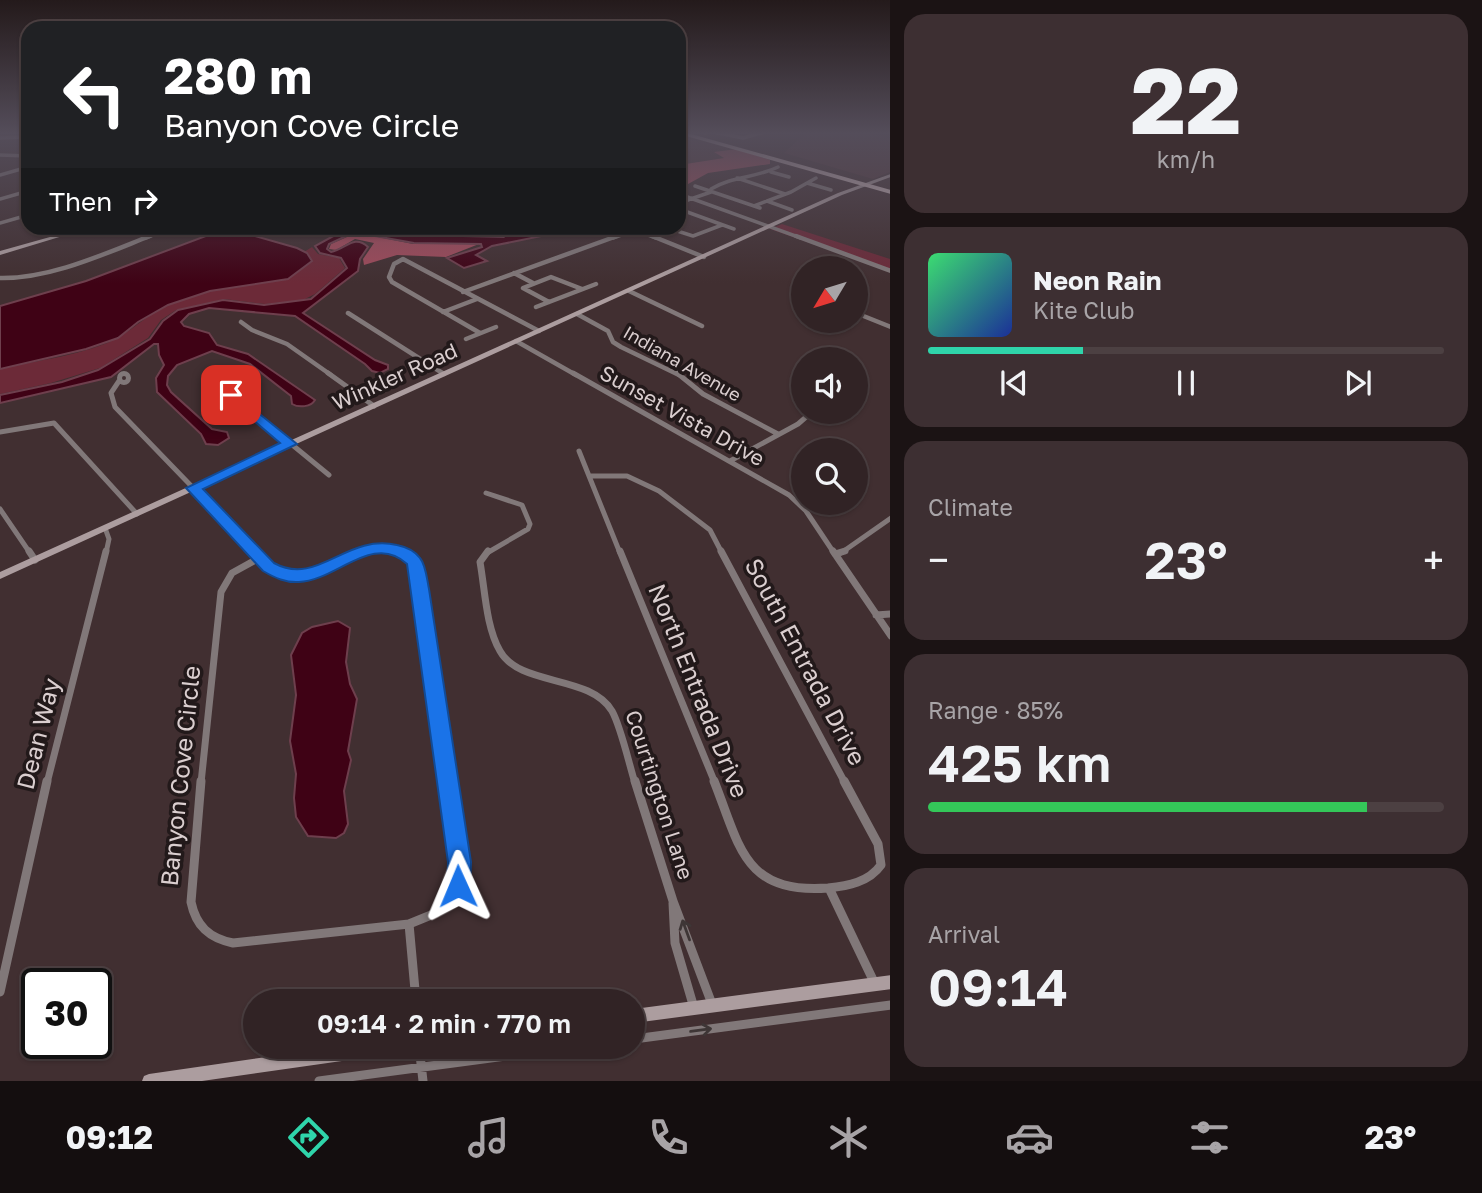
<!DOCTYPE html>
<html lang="en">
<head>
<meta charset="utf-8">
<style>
  :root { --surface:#312325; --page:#3d2f32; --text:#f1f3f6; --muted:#a8a4a7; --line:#4c4042; --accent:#2fd4aa }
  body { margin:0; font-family:"Golos Text",sans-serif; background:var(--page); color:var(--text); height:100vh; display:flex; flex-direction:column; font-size:26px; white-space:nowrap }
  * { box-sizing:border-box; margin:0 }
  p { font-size:23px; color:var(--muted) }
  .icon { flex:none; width:38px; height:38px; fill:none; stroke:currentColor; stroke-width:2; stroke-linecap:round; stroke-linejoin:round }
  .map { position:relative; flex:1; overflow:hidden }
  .panel { display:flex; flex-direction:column; gap:14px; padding:14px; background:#1b1314; width:592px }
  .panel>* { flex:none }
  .banner { position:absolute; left:21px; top:21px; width:665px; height:214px; border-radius:21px; box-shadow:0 2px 5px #0004,0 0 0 2px var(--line); background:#202124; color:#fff; overflow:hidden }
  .needle { width:46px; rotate:232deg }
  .tools { position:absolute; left:791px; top:256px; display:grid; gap:14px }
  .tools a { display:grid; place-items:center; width:77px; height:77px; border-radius:50%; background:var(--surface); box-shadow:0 2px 5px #0004,0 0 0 2px var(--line); font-size:35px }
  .speed { position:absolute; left:21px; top:968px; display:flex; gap:14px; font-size:35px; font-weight:700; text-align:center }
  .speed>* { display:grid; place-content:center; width:91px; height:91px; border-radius:50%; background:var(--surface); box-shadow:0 2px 5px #0004,0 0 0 2px var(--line); line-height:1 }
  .speed .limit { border:4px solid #111; border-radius:10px; background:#fff; color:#111 }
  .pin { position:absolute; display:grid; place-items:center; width:60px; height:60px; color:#fff; margin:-30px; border-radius:14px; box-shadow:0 4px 10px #0006 }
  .me { position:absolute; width:77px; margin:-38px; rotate:359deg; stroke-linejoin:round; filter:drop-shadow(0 0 5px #0008) }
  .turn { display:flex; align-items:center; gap:24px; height:147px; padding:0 28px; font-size:32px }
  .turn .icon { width:91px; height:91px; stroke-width:2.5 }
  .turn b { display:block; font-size:49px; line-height:60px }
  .then { display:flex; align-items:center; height:66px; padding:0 28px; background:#0003; gap:14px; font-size:26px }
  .big { font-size:52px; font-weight:600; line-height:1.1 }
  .panel .tile { flex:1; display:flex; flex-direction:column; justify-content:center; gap:10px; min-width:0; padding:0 24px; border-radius:21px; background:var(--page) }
  .panel .dial { align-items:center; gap:0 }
  .dial b { font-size:91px; line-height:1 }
  .song { display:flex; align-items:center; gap:21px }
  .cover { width:84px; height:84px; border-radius:10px; background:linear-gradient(135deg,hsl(140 70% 55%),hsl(230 70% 35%)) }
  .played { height:7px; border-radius:4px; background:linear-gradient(90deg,var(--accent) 30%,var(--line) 30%) }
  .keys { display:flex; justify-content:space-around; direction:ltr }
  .heat { display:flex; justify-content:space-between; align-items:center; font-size:38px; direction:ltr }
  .charge { height:10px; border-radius:5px; background:linear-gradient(90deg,#34c759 85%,var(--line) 0) }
  .trip { position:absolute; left:243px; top:989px; width:402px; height:70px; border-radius:35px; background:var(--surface); box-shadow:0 2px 5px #0004,0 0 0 2px var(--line); font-weight:600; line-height:70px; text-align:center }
  .tabs { display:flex; height:112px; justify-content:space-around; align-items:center; background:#140e0f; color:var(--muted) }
  .tabs .icon { width:49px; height:49px }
  .tabs .on { color:var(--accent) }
  .tabs b { font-size:32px; color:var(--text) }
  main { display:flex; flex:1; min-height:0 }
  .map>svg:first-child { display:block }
  .built { fill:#4f3539 }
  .green { fill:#6c2a38 }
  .forest { fill:#a04b5b }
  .water { fill:#3f0215; stroke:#6e3f4d; stroke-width:2 }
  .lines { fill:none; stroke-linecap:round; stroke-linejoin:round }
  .street-far4 { stroke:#817879; stroke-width:3.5 }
  .street-far3 { stroke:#817879; stroke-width:4.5 }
  .street-far2 { stroke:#817879; stroke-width:5 }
  .street-far1 { stroke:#817879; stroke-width:7 }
  .street { stroke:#817879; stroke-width:9 }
  .secondary { fill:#ac9d9f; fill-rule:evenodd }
  .primary { fill:#cebabc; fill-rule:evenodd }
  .oneway { stroke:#3e3636 }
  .route { fill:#1a73e8; stroke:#114b97; stroke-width:2 }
  .labels { text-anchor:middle; stroke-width:7; stroke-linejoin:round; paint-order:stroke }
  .far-street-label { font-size:18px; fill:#dacecf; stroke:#22191a }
  .street-label { font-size:21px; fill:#dacecf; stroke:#22191a }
  .near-street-label { font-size:24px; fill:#dacecf; stroke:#22191a }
</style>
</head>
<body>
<main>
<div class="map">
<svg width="891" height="1081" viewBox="0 0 891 1081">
  <rect width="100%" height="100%" fill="#412f31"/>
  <path class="built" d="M807,132H866L890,138V172L873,179L784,153Z
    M679,134L737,150L716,153L725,158L679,165Z"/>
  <path class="green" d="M782,224L890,259V271L770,229Z
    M312,247L318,254L339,258L345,268L315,294L303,300L265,304L224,299L176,310L161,320L148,338L100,368L51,383L0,394V369C33,361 91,354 119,337C136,327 150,313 168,305C205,288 248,282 288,279L307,254L304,252Z"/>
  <path class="forest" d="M737,149L770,160V164L708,173L679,189V165L724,158L714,152Z
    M363,234L413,244H479L446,257L397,255L364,265L363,259L374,243L355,239L336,250L329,249L331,244L347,237Z"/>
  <path class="water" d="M227,228L297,248L307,253L312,261L288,279L210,291L168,305L138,322L118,338L86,349L0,369V306L86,281Z
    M496,228H507C521,240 541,229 558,228C565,227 573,227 581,228L492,246L476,255L487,261L464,268L447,258L482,247L481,244L414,243L364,234L346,236L329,244L327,249L331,252C346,249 354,234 368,247L360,259L358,271L303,313L375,360L388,365V369L380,373L372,371L365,364L295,316L209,308L189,314L181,322L184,326L209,333L217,345L248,354L315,400C311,407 299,408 292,404L291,396L250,364L212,351L177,365L168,376L167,385L171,392L212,429L227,432L229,438L218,445L206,444L201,434L157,392L156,378L164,365L159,355L158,344H154L111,377L0,403V395L62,382L98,370L150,339L163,321L178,310L223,300L264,305L311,299L347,268L341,258L320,253L315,246L337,234L355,230L380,229L421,235L503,237Z
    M338,621L350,628L346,662L350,684L357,699L348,751L351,760L344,791L348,824L344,833L336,838L308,836L296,817L294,798L296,774L290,741L296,695L291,655L302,633L312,627Z"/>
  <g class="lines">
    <path class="street-far4" d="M713,132L743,138L765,132
      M705,133L708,132
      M0,138L28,137
      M0,155L28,156
      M771,172L789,177
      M0,175L28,167
      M737,178L785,194
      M807,183L831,190
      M695,186L760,208
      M679,194L801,238
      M0,199L28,191
      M767,201L792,210
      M679,203L711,192V189C732,176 756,178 778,167
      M754,206L791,192L816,178
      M679,209L734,229
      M0,223L28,215
      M668,228L693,236L722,225
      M635,230L656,238
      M145,238L172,228
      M613,238L641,228"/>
    <path class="street-far3" d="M652,236L704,257
      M796,236L891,271
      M514,273L533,283
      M0,278C50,279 104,254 150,236
      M803,280L800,286L803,290
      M629,291L702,326
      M463,292L617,236
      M549,302L523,288L551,277L582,289
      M536,307L596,284
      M443,312L477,299
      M348,313L444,374
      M856,313L891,327
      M577,314L608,331L613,342L621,347L679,375
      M241,322L252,330L287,344L331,375
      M480,333L392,282L389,277L394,264L403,259L539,331
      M466,339L496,327
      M516,341L576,375"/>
    <path class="street-far2" d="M328,373L374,406
      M573,373L789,495L806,511L834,553
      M677,373L703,394L778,434
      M119.5 378a4.5 4.5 0 1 1 9 0a4.5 4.5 0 1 1-9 0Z
      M212,379L329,475
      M119,381L111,393L115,407L256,553
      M0,432L54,423L137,514
      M579,451L589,476
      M730,461L798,424L813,411
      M589,476L620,553
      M589,476H627L659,491L710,530L722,553
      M486,493L522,505L530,524L528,529L487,553
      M0,509L30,553
      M105,528L109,539L106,553
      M360,553L383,546L404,553
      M841,553L891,518"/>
    <path class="street-far1" d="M29,551L35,560
      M255,551C260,557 267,566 274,571C300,588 340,561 364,551
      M402,551L415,561L421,589L448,783
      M488,551L480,562C485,590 486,627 500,651C520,687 590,674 612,711C621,727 629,764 635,783
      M620,551L715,783
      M721,551L845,783
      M833,551L891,636
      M835,554L845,551
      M876,615L891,614
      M47,783L106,551
      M201,783L221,592L232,573L259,558"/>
    <path class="street" d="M201,781L191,902C196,926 209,938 233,943L409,924L436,913L454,892L460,873L447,781
      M635,781L673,901L712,1004
      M714,781C740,846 743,894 828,888C848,886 869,882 881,865L878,844L844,781
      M829,888L875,984
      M673,903L675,943L694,1008
      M409,924L416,1001
      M0,992L47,781
      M634,1039L891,1005
      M419,1046L423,1081
      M319,1081L580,1046"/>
    <path class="secondary" d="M891,174V177L842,195L0,579V572L838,193Z
      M82,228H89L0,255V251Z
      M891,975V989L634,1023V1009Z
      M342,1046H405L403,1051L398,1053L202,1081H142L144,1076L149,1074Z"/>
    <path class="primary" d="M679,132H684L891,190V194L679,134Z"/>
  </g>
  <defs><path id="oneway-shaft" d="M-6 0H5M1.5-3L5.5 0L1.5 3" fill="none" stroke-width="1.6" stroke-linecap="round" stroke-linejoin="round" transform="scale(1.75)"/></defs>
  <g class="oneway">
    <use href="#oneway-shaft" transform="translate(686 930) rotate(-110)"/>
    <use href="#oneway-shaft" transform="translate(701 1030) rotate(-8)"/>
  </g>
  <linearGradient id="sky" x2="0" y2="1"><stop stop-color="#241a1b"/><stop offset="0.47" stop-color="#544d5a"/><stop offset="1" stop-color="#544d5a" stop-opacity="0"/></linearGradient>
  <rect width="891" height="283" fill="url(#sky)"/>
  <path class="route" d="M231,391L297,444L203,489L274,563C318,587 346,533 397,545C407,547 414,550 420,558C426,565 427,580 429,589L471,862L470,886L467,894L458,897L450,894L447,886L448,862L407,564C373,532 336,581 299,582C286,583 275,578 263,571L186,488L280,443L226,397L225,395Z"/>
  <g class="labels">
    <g class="far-street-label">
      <text transform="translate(682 364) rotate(30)" y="6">Indiana Avenue</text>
    </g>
    <g class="street-label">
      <text transform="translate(395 377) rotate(-24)" y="7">Winkler Road</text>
      <text transform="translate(682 416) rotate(29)" y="7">Sunset Vista Drive</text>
      <text transform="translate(659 795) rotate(72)" y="7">Courtington Lane</text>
    </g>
    <g class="near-street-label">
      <text transform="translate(805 662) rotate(62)" y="8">South Entrada Drive</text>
      <text transform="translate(698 691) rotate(68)" y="8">North Entrada Drive</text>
      <text transform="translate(39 734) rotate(-76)" y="8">Dean Way</text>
      <text transform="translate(181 776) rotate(-84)" y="8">Banyon Cove Circle</text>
    </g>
  </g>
</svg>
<div class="tools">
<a><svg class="needle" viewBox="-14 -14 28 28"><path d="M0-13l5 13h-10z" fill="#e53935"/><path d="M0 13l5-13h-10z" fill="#a8a4a7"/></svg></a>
<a><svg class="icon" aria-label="sound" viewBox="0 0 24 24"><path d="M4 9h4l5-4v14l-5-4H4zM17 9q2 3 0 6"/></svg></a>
<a><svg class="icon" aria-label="search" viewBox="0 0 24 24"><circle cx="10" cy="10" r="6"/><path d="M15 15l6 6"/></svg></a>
</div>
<div class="speed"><div class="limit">30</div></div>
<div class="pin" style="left:231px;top:395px;background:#d93025"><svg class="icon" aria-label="arrive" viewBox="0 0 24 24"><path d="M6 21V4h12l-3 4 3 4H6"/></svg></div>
<svg class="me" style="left:458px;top:886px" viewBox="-20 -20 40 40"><path d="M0-17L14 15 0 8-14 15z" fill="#1a73e8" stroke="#fff" stroke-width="4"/></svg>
<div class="trip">09:14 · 2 min · 770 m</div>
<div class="banner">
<div class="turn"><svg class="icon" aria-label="left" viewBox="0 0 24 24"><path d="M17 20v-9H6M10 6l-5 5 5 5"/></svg><div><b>280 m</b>Banyon Cove Circle</div></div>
<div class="then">Then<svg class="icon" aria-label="right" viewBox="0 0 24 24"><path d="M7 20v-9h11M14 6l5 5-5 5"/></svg></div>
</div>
</div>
<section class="panel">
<div class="tile dial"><b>22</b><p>km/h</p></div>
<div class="tile">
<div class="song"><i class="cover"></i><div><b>Neon Rain</b><p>Kite Club</p></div></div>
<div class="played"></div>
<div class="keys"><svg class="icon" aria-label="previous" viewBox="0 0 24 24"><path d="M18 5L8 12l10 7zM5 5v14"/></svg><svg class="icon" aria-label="pause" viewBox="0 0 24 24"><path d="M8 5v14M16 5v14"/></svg><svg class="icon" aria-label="next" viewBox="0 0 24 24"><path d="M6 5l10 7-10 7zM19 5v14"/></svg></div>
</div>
<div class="tile"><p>Climate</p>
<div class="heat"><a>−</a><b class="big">23°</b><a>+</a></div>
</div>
<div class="tile"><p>Range · 85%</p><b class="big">425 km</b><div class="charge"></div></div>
<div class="tile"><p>Arrival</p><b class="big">09:14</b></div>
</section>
</main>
<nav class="tabs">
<b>09:12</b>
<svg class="icon on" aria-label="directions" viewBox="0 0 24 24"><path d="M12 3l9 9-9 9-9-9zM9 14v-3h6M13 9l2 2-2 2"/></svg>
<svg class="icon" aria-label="music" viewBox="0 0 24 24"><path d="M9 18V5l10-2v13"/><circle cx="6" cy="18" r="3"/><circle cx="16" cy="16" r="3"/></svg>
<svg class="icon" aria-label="phone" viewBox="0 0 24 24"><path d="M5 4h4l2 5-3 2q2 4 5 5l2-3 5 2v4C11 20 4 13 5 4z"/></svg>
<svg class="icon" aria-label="climate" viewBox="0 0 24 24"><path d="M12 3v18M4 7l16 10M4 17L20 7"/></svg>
<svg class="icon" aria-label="car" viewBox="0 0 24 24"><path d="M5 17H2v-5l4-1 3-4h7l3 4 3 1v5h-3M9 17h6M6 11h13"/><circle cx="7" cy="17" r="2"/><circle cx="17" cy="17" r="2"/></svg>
<svg class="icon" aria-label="filters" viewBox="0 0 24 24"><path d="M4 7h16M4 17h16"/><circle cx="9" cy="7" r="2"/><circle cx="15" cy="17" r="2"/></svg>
<b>23°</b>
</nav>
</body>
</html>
